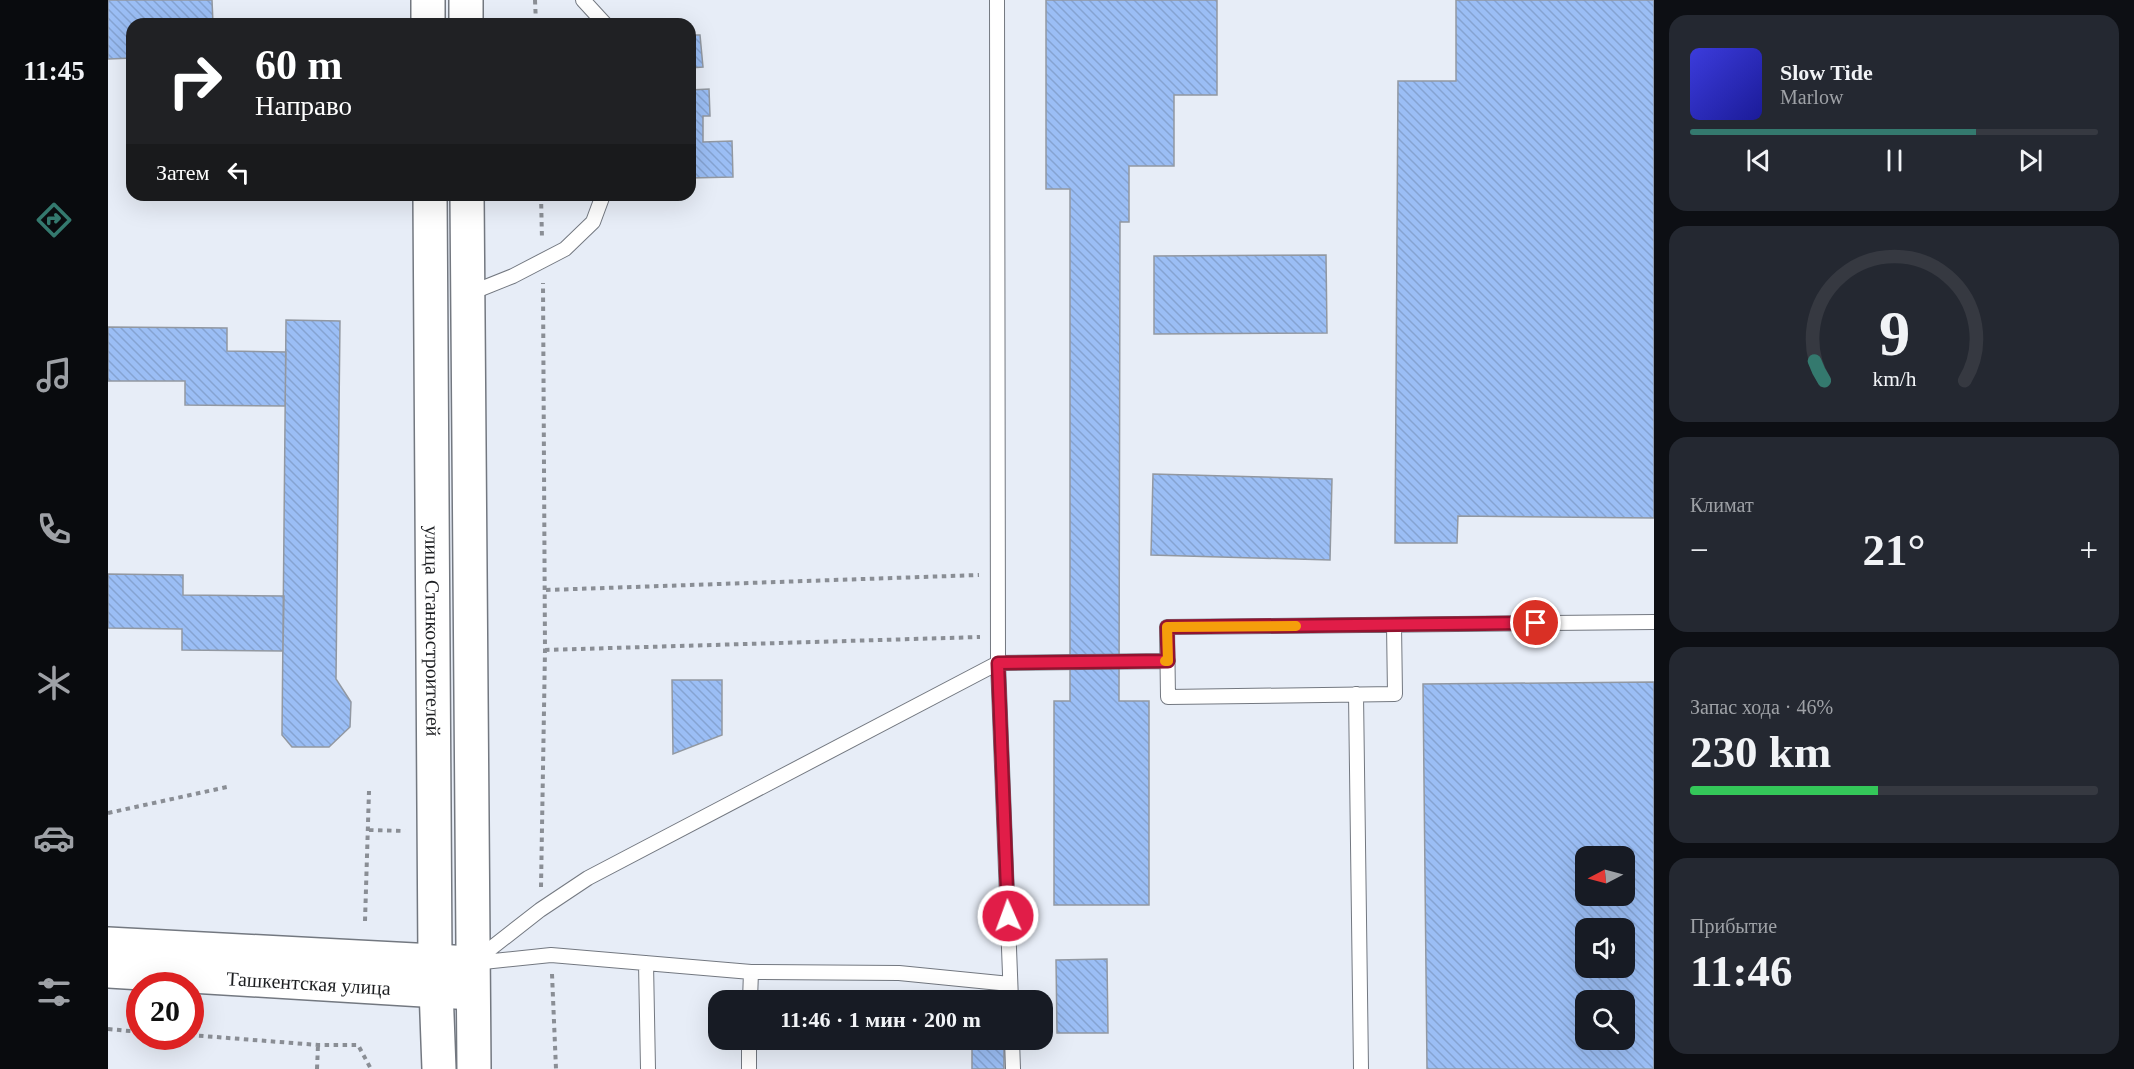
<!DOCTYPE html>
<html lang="ru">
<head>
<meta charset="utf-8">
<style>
  :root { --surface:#171b24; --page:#242831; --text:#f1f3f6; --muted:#9ea1a6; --line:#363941; --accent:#34796e }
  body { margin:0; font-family:"Times New Roman",serif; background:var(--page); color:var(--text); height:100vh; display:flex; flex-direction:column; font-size:22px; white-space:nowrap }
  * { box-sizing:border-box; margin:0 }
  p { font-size:20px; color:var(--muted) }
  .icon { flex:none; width:33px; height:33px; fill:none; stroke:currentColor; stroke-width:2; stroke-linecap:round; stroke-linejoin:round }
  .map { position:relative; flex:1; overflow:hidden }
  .drawer { display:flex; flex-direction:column; gap:15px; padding:15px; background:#0d0f14; width:480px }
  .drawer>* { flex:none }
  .guide { position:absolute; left:18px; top:18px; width:570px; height:183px; border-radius:18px; box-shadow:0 6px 24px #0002; background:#202124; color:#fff; overflow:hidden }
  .needle { width:39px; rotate:264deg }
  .tools { position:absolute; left:1467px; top:846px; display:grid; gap:12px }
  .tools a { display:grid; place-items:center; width:60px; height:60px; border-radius:12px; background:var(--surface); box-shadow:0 6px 24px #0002; font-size:30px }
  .speed { position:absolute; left:18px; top:972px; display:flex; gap:12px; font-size:30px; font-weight:700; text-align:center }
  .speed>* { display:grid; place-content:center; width:78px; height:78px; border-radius:50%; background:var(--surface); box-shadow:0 6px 24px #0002; line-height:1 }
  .speed .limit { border:9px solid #d22; background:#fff; color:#111 }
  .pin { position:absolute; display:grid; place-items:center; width:51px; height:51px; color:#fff; margin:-26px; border:3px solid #fff; border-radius:50%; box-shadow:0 2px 6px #0007 }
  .me { position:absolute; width:66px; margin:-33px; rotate:358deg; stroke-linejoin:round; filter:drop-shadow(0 0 4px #0008) }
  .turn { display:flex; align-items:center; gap:21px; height:126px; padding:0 30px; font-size:27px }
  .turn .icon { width:78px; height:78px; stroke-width:2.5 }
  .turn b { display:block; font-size:42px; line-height:51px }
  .then { display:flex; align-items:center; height:57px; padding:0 30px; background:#0003; gap:12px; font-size:22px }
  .big { font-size:45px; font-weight:600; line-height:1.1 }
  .drawer .tile { flex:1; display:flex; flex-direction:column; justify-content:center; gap:9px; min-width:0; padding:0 21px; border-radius:18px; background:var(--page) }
  .drawer .dial { align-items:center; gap:0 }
  .dial svg { height:156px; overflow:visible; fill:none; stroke:var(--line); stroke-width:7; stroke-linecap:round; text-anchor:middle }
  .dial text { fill:var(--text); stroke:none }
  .song { display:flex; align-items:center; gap:18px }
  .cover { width:72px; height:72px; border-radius:9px; background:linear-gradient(135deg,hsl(240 70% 55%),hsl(240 70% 35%)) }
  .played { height:6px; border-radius:3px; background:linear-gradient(90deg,var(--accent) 70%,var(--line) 70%) }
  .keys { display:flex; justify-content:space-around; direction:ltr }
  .heat { display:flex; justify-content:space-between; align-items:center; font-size:33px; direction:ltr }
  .charge { height:9px; border-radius:4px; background:linear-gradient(90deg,#34c759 46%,var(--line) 0) }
  .trip { position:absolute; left:600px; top:990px; width:345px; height:60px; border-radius:18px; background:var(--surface); box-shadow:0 6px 24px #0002; font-weight:600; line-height:60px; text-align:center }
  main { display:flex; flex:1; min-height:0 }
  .dock { display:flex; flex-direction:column; width:108px; justify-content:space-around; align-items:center; background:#090b0e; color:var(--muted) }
  .dock .icon { width:42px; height:42px }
  .dock .on { color:var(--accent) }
  .dock b { font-size:27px; color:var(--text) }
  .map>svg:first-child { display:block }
  .building { fill:url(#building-back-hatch); stroke:#9298a1; stroke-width:1.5; fill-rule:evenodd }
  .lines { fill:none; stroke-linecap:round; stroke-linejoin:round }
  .service-casing { stroke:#737880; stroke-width:16 }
  .secondary-casing { stroke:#737880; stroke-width:36 }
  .primary-casing { stroke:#737880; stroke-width:36 }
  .path { stroke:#8a8e95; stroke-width:4; stroke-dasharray:4.5 4.5; stroke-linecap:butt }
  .service { stroke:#fff; stroke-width:14 }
  .secondary { stroke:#fff; stroke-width:33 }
  .primary { stroke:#fff; stroke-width:33 }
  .route-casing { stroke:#92132f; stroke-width:15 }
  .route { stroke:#e11d48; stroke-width:10 }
  .slow { stroke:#f59e0b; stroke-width:10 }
  .labels { text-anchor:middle; stroke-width:4.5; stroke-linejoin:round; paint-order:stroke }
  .street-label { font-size:20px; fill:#1d1f22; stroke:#e7edf7 }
</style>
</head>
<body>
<main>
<nav class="dock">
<b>11:45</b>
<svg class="icon on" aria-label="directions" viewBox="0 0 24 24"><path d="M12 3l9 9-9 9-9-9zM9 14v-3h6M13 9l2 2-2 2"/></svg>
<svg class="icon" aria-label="music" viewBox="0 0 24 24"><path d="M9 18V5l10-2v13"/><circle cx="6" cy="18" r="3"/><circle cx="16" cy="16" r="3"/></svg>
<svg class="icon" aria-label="phone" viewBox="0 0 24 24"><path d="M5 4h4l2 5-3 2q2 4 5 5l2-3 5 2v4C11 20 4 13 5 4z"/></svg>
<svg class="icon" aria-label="climate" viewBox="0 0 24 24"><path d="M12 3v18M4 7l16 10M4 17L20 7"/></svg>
<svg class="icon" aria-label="car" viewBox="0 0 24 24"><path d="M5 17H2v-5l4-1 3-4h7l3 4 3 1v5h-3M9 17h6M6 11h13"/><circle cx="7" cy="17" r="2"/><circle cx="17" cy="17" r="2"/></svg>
<svg class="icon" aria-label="filters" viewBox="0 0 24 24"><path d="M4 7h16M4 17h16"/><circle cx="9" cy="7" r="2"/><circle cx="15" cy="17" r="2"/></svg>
</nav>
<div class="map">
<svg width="1546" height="1069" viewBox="0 0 1546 1069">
  <defs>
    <pattern id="building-back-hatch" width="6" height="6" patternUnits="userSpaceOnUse" patternTransform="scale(1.5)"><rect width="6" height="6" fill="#9bbef5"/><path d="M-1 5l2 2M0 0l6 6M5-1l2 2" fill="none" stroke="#85a3d2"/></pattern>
  </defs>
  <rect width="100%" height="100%" fill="#e7edf7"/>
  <path class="building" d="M0,0H104L105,24H24V58L0,59Z
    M938,0H1109V95H1066V166H1021V222H1012L1011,701H1041V905H946V701H962V189H938Z
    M1348,0H1546V518L1350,516L1349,543H1287L1290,81H1348Z
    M582,35H592L595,67L582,68Z
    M601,89L602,116H595V142L624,141L625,177L582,178V90Z
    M1218,255L1219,333L1046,334V256Z
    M178,320L232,321L228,679L243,702L242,727L221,747H184L174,735Z
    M0,327L119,328V351L178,352L177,406L77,405V381H0Z
    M1045,474L1224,479L1222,560L1043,555Z
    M0,574L75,575V595L176,596L175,651L74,650V629L0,628Z
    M564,680H614V735L565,754Z
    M1546,682V1069H1319L1315,684ZM1478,856H1516V896H1478ZM1478,928H1516V968H1478ZM1478,1000H1516V1040H1478Z
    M999,959L1000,1033H949L948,960Z
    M864,1042H896V1069H864Z"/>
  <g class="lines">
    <defs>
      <path id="service" d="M475,0L497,24
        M889,0L890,663L903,1000
        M360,294L405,276L457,249L485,222L495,195
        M1286,625L1287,694L1060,697L1059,627L1546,622
        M1248,694L1253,1069
        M368,960L432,910L480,878L890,663L1060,661
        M366,963L443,955L643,972L791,973L902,984
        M538,963L540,1069
        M642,1000L643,972
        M904,1040L905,1069
        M641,1069V1040"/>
      <g id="secondary">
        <path d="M0,944L364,963"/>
        <path id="s1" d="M0,971L364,993"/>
      </g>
      <g id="primary">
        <path d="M320,0V24"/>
        <path d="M358,0V24"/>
        <path id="s2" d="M322,195L327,961L331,1069"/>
        <path d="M359,195L366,1069"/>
      </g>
    </defs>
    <use href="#service" class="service-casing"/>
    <use href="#secondary" class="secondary-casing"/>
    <use href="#primary" class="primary-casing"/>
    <path class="path" d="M427,0L428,24
      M433,195L434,239
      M438,590L871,575
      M437,650L872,637
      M0,813L119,787
      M261,830L297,831
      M433,887L437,650L435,283
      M257,921L261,791
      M444,974L448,1069
      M0,1029L32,1032
      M82,1035L210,1045H250L263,1069
      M209,1069L210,1045"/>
    <use href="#service" class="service"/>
    <use href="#secondary" class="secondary"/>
    <use href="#primary" class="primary"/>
  </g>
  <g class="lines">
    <defs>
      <path id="route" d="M900,916L890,663L1060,661L1059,627L1428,623"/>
    </defs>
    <use href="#route" class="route-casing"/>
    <use href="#route" class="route"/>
    <path class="slow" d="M1057,661H1060L1059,627L1188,626"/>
  </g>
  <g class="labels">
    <g class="street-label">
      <text dy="7" stroke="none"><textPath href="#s2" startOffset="436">улица Станкостроителей</textPath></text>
      <text dy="7" stroke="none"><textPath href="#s1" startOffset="201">Ташкентская улица</textPath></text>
    </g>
  </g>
</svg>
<div class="tools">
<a><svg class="needle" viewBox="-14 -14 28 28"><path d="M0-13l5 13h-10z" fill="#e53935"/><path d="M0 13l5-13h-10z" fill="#9ea1a6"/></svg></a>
<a><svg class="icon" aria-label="sound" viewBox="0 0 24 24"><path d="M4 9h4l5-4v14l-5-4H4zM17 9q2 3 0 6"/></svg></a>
<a><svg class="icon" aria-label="search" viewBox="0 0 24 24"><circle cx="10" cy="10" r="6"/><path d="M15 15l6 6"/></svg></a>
</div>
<div class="speed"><div class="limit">20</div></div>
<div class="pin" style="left:1428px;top:623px;background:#d93025"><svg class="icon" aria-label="arrive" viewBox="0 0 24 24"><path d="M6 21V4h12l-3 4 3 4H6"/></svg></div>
<svg class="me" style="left:900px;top:916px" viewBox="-20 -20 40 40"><circle r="17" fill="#e11d48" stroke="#fff" stroke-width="3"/><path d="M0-11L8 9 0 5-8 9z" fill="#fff"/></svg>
<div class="trip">11:46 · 1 мин · 200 m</div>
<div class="guide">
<div class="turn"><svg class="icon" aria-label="right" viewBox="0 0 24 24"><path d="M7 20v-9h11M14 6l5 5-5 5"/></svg><div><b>60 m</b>Направо</div></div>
<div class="then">Затем<svg class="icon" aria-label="left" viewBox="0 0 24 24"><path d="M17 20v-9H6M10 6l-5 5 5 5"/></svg></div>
</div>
</div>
<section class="drawer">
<div class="tile">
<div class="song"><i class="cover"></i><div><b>Slow Tide</b><p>Marlow</p></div></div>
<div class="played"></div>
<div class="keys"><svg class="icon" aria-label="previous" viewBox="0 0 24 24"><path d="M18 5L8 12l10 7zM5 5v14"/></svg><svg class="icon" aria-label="pause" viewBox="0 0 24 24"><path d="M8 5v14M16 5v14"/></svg><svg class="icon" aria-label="next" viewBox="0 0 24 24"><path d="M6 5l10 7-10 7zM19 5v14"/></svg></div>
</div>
<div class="tile dial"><svg viewBox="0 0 100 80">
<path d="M14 69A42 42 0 1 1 86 69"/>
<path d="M14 69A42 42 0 0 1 9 59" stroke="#34796e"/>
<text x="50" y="56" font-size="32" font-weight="700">9</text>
<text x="50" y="72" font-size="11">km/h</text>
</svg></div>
<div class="tile"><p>Климат</p>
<div class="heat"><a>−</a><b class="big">21°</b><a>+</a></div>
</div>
<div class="tile"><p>Запас хода · 46%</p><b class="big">230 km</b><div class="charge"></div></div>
<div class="tile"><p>Прибытие</p><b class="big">11:46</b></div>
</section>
</main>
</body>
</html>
